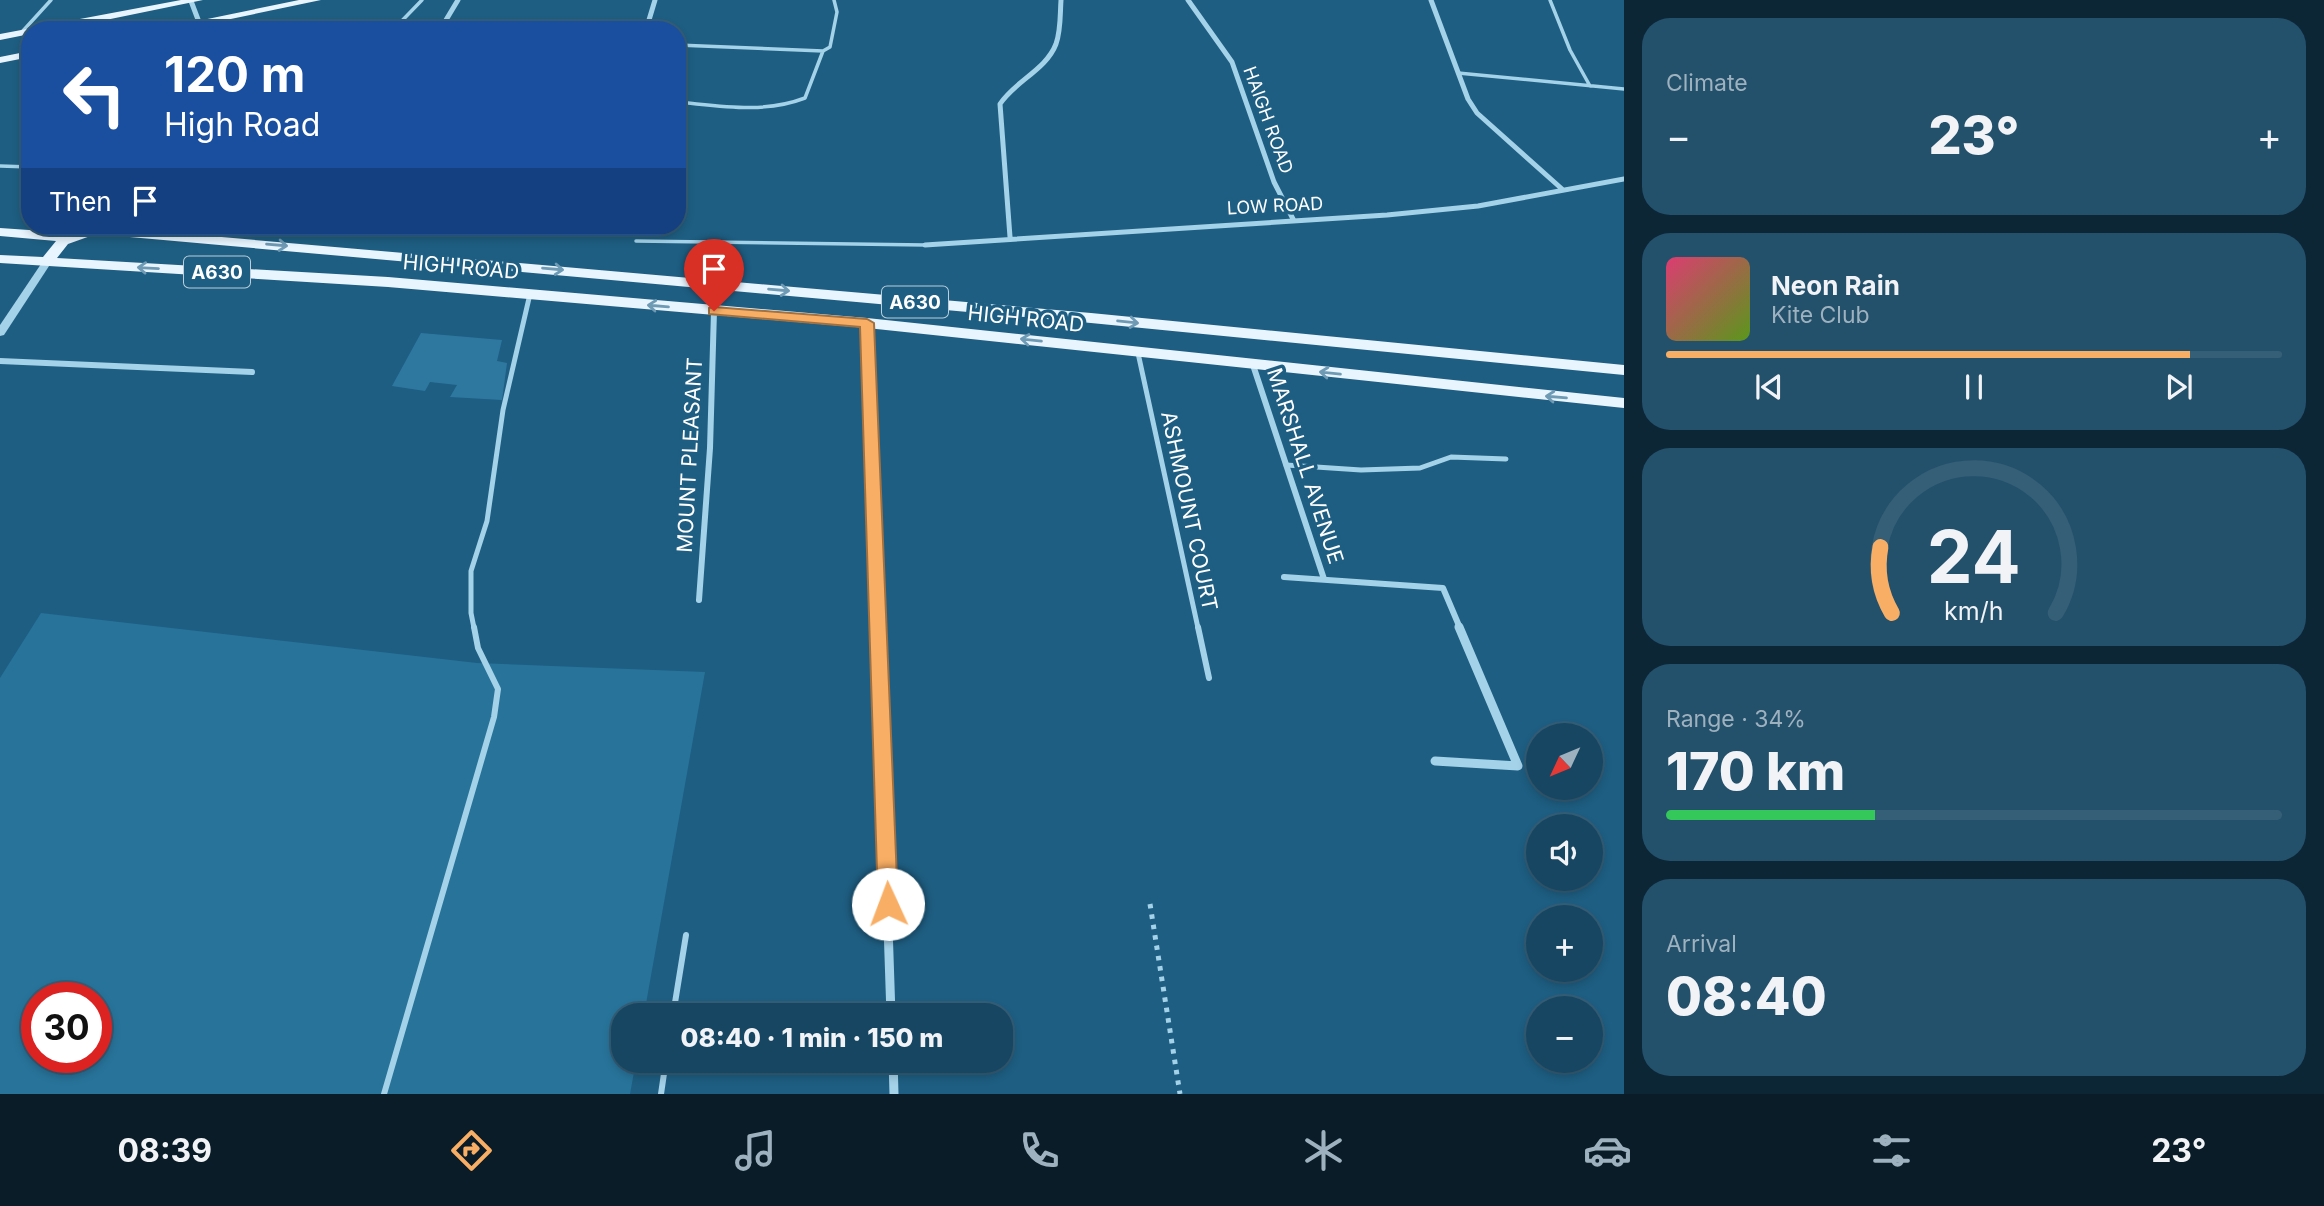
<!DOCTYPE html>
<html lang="en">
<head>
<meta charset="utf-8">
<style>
  :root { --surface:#164662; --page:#23506b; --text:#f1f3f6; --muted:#9eb1be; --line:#355e77; --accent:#f8ae64 }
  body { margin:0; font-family:Inter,sans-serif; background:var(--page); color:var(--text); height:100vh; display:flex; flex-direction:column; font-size:26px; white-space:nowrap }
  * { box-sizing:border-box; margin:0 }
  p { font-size:23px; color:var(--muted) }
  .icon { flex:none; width:38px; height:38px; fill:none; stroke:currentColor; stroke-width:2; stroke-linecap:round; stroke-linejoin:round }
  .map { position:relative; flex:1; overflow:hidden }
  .sheet { display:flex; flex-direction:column; gap:18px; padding:18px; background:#0c2636; width:700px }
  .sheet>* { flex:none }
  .guide { position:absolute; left:21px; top:21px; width:665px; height:214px; border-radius:28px; box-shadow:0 4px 10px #0003,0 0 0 2px var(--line); background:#1a4fa0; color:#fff; overflow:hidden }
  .needle { width:46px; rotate:226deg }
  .controls { position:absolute; left:1526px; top:723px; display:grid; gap:14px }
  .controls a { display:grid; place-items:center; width:77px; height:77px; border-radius:50%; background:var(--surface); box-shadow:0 4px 10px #0003,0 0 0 2px var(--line); font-size:35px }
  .speed { position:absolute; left:21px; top:982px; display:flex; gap:14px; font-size:35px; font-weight:700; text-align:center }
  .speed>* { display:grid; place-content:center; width:91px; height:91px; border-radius:50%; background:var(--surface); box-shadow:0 4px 10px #0003,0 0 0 2px var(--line); line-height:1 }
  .speed .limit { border:10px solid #d22; background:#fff; color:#111 }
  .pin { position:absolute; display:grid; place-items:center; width:60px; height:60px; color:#fff; margin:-72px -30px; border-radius:50% 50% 50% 0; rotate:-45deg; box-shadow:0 0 7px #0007 }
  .pin .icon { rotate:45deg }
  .me { position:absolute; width:77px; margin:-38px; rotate:358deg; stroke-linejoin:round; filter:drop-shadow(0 0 5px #0008) }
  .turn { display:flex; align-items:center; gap:24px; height:147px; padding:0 28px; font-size:32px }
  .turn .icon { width:91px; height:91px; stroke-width:2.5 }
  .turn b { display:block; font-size:49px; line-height:60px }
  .then { display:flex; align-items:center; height:66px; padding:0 28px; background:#0003; gap:14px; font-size:26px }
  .big { font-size:52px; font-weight:800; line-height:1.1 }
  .sheet .tile { flex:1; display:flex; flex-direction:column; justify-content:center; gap:10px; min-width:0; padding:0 24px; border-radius:28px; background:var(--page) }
  .sheet .dial { align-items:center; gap:0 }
  .dial svg { height:182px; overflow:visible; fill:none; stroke:var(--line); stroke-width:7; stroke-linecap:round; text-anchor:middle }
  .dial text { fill:var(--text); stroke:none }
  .song { display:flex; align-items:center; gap:21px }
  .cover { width:84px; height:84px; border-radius:10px; background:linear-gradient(135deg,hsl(340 70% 55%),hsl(90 70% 35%)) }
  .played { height:7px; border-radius:4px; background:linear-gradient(90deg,var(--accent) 85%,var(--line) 85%) }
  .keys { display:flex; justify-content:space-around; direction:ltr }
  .heat { display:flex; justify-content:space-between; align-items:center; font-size:38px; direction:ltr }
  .charge { height:10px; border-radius:5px; background:linear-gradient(90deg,#34c759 34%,var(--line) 0) }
  .trip { position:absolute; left:611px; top:1003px; width:402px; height:70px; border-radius:28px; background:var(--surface); box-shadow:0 4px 10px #0003,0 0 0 2px var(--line); font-weight:800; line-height:70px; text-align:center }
  .tabs { display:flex; height:112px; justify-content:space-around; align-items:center; background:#091c27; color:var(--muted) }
  .tabs .icon { width:49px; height:49px }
  .tabs .on { color:var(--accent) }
  .tabs b { font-size:32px; color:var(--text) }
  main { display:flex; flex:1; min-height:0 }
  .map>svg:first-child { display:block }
  .green { fill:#28739a; fill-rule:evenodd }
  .building { fill:#2e78a0 }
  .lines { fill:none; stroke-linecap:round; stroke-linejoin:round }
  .path { stroke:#a4d2e9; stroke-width:5; stroke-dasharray:4.5 6; stroke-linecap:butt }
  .service-far2 { stroke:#a4d2e9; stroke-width:3.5 }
  .service-far1 { stroke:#a4d2e9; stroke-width:5 }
  .service { stroke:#a4d2e9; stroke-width:6 }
  .minor-far2 { stroke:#a4d2e9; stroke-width:5 }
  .minor-far1 { stroke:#a4d2e9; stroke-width:6 }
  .minor { stroke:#a4d2e9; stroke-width:9 }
  .tertiary { fill:#a4d2e9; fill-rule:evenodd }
  .primary { fill:#e8f5fe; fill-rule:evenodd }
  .oneway { stroke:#6f9ab4 }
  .route { fill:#f8ae64; stroke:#a17141; stroke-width:2 }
  .labels { text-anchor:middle; stroke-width:7; stroke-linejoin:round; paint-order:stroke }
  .far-street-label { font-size:18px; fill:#fff; stroke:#1e5e82 }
  .shield { fill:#1e5e82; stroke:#bccfda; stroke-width:2 }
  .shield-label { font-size:19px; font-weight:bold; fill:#fff }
  .street-label { font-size:21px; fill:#fff; stroke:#1e5e82 }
</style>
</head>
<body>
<main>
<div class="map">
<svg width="1624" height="1094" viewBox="0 0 1624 1094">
  <rect width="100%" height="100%" fill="#1e5e82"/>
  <path class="green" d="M41,613L477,663L705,672L644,1015H623V1060L636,1061L630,1094H0V678ZM37,998H96V1057H37Z"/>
  <path class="building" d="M421,333L502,340L497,361L507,363L502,400L450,397L457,385L430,382L425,391L392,386Z"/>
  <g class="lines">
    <path class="path" d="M1150,904L1180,1094"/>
    <path class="service-far2" d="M1550,0L1570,50L1590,86
      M393,30L422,0
      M21,33L51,0
      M677,45L823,51L830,47L837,12L834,0
      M1458,73L1624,89
      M677,102C721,106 763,114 805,98L823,51
      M0,166L30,167
      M636,241L925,245"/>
    <path class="service-far1" d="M1138,353L1198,628
      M1286,465L1361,470L1420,468L1451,457L1506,459
      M474,628L471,613V571L487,521L503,410L530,294"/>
    <path class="service" d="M1198,627L1209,678
      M673,1015L686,935
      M384,1094L494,717L498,689L478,648L474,627
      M661,1094L666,1060"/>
    <path class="minor-far2" d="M1188,0L1232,62L1274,182L1293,219
      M1431,0L1468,99L1477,113L1562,189
      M191,1L202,30
      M440,30L458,0
      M646,30L655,0
      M1010,237L1000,104C1015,81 1046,70 1056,44C1061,30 1060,14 1061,0
      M925,245L1387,215L1478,206L1624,179"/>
    <path class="minor-far1" d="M867,323L878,628
      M0,361L252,372
      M1253,365L1324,579
      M1284,577L1443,588L1460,628
      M699,600L710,448L714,311"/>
    <path class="minor" d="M878,627L891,1015
      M1435,761L1518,766L1459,627
      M893,1060L894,1094"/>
    <path class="tertiary" d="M46,260L51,263L4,335L0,336V325L43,261Z"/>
    <path class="primary" d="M181,0H203L57,30H30V34L0,40V34Z
      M299,0H321L178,30H154Z
      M30,51V57L0,63V57Z
      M44,226H95L1091,313L1624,365V375L1091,323L96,234L68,244L57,258L388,277L867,318L1624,398V408L867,328L388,287L0,263V255L43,257L56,241L0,236V228L58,232L66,236L77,232L51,230Z"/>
  </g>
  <defs><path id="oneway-shaft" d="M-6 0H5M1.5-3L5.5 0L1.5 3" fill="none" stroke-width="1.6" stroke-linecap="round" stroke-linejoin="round" transform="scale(1.75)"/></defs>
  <g class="oneway">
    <use href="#oneway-shaft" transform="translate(277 245) rotate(5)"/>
    <use href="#oneway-shaft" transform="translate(148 268) rotate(-177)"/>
    <use href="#oneway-shaft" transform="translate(553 269) rotate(5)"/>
    <use href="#oneway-shaft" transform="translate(779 290) rotate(5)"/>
    <use href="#oneway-shaft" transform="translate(658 306) rotate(-175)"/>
    <use href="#oneway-shaft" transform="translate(1128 322) rotate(6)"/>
    <use href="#oneway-shaft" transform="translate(1031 340) rotate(-174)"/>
    <use href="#oneway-shaft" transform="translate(1330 373) rotate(-174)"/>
    <use href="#oneway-shaft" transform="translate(1556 397) rotate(-175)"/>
  </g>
  <path class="route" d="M714,307L867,319L874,323L898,904L895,911L888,914L881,911L878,904L860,327L709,314V308Z"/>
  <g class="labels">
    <g class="far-street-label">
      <text transform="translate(1268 120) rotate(70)" y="6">HAIGH ROAD</text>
      <text transform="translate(1275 206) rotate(-3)" y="6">LOW ROAD</text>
    </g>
    <g class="shield">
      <rect x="184" y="256.5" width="66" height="31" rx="5"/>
      <rect x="882" y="286.5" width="66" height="31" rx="5"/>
    </g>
    <g class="shield-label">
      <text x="217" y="279">A630</text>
      <text x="915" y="309">A630</text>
    </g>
    <g class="street-label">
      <text transform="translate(461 267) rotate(5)" y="7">HIGH ROAD</text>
      <text transform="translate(1026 319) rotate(6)" y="7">HIGH ROAD</text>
      <text transform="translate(690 455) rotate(-87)" y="7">MOUNT PLEASANT</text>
      <text transform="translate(1305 466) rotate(72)" y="7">MARSHALL AVENUE</text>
      <text transform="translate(1189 511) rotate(78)" y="7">ASHMOUNT COURT</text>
    </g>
  </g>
</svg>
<div class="controls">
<a><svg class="needle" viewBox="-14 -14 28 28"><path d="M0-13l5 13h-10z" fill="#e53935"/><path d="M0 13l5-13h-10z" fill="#9eb1be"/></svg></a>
<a><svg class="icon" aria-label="sound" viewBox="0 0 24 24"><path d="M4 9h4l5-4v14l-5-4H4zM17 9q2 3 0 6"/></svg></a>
<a>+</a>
<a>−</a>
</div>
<div class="speed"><div class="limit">30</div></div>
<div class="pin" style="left:714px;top:311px;background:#d93025"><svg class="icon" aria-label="arrive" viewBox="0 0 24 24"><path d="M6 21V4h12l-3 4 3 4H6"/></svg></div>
<svg class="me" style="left:888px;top:904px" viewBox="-20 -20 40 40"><circle r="19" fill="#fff"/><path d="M0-13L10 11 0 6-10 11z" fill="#f8ae64"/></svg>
<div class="trip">08:40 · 1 min · 150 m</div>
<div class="guide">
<div class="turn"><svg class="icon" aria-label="left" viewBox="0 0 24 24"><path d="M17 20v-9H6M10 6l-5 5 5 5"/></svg><div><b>120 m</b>High Road</div></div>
<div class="then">Then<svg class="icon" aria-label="arrive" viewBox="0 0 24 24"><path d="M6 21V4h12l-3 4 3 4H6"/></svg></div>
</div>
</div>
<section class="sheet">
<div class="tile"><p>Climate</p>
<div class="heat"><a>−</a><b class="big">23°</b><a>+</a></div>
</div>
<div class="tile">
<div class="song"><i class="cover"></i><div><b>Neon Rain</b><p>Kite Club</p></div></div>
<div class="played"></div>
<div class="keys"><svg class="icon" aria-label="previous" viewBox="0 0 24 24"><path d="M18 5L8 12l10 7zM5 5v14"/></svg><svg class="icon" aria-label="pause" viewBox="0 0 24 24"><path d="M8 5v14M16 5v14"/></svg><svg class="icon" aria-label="next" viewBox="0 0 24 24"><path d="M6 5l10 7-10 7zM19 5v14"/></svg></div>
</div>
<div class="tile dial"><svg viewBox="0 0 100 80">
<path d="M14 69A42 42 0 1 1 86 69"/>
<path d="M14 69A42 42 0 0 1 9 40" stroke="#f8ae64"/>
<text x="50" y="56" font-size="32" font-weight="700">24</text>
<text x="50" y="72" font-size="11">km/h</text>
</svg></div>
<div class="tile"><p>Range · 34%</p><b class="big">170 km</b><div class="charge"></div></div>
<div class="tile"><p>Arrival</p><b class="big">08:40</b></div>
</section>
</main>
<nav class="tabs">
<b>08:39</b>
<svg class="icon on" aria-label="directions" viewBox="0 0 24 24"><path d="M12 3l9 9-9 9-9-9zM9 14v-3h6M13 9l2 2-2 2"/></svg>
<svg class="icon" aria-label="music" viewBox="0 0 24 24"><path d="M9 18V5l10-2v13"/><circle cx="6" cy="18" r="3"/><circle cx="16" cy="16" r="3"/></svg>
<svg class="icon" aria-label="phone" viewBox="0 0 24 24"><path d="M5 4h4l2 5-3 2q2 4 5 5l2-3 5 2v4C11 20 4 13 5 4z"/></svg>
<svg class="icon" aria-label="climate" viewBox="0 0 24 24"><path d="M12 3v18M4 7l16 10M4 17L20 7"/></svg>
<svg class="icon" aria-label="car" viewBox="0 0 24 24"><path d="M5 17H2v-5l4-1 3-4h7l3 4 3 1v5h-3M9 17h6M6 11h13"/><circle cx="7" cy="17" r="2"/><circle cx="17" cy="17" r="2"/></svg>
<svg class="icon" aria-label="filters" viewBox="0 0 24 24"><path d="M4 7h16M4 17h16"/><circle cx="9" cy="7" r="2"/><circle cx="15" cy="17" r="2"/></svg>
<b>23°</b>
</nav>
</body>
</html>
